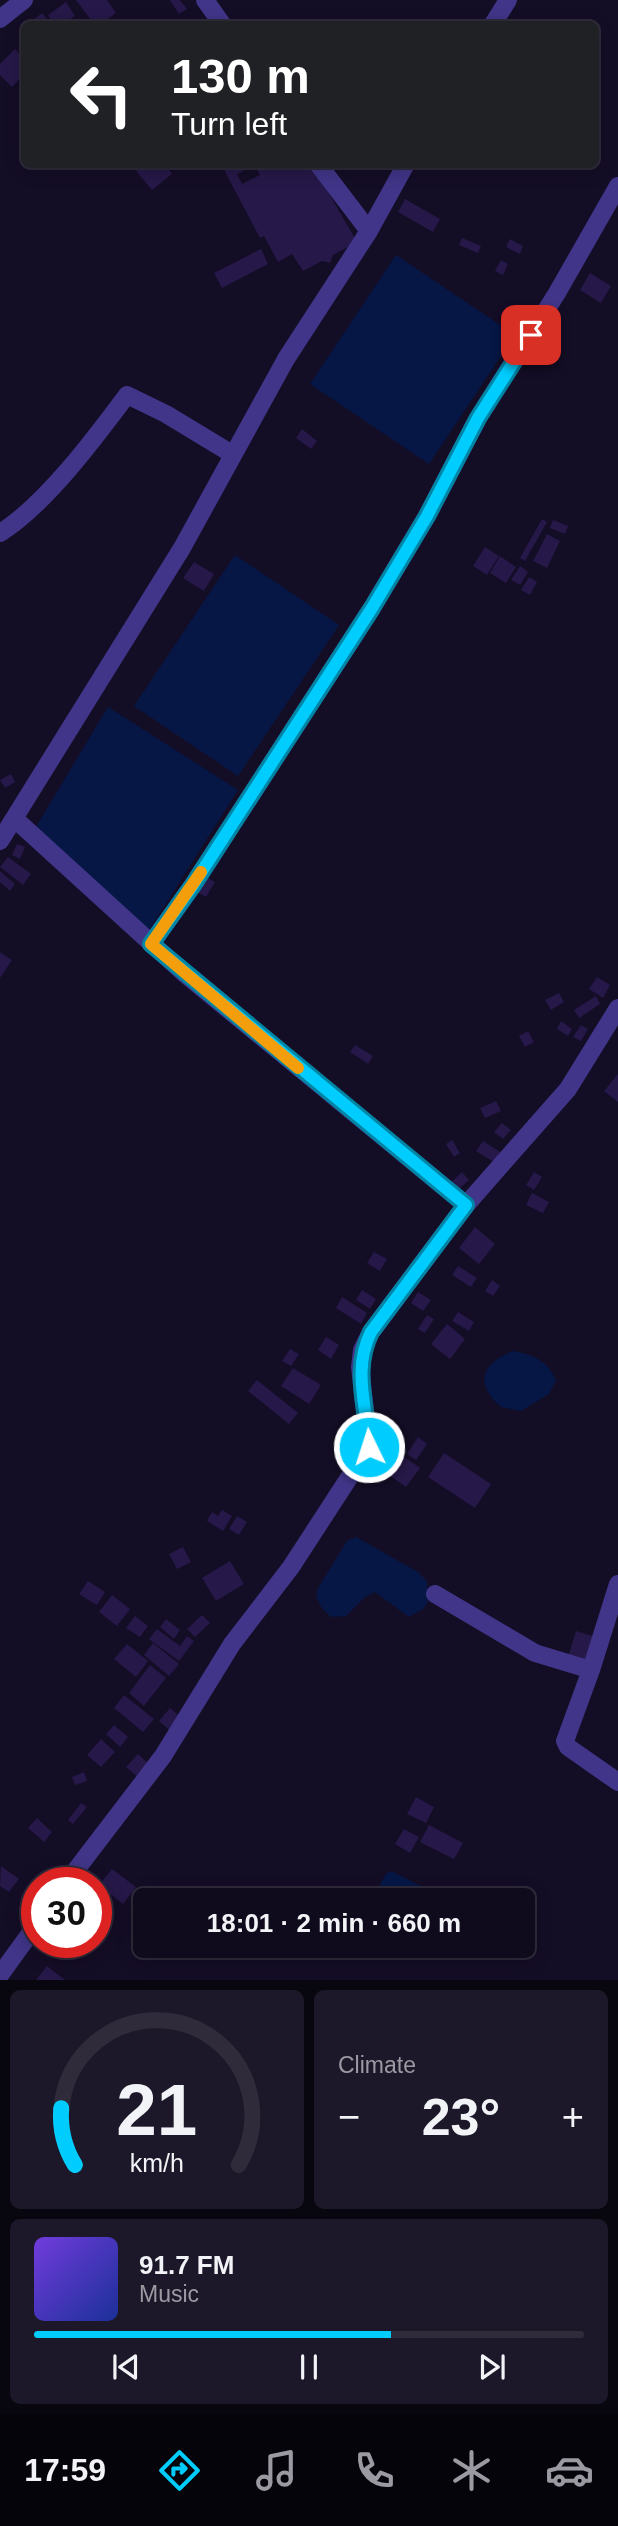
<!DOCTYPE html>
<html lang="en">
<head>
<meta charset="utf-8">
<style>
  :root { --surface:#0f0a1c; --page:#1d1829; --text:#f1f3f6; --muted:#9b9aa3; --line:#2f2b3b; --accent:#00ccfd }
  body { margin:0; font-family:Arial,sans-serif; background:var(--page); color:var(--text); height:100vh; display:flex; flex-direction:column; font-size:26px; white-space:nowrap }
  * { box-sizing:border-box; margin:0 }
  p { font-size:23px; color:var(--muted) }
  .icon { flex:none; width:38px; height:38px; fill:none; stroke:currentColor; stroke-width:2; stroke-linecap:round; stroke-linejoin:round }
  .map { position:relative; height:1980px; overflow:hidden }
  .details { display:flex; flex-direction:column; gap:10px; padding:10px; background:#08060f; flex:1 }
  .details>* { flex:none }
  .banner { position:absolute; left:21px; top:21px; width:578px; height:147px; border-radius:10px; box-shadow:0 4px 18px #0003,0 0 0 2px var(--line); background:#202124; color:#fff; overflow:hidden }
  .speed { position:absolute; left:21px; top:1867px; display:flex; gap:14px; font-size:35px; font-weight:700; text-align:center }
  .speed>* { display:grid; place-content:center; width:91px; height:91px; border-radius:50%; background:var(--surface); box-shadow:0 4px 18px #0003,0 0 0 2px var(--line); line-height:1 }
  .speed .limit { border:10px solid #d22; background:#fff; color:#111 }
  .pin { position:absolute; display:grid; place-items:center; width:60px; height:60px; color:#fff; margin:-30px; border-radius:14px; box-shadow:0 4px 10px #0006 }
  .me { position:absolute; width:77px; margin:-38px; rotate:356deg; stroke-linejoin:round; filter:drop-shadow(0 0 5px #0008) }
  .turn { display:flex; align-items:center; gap:24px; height:147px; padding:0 35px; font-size:32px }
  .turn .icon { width:91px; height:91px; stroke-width:2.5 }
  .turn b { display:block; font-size:49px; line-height:60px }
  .big { font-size:52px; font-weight:800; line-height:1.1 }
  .details .card { flex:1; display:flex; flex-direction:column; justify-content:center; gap:10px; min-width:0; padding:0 24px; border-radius:10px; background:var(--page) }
  .details .dial { align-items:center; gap:0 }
  .dial svg { height:182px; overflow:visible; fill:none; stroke:var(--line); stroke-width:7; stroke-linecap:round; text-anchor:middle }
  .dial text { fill:var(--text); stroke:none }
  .song { display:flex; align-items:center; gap:21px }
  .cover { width:84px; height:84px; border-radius:10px; background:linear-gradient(135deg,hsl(260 70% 55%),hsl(230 70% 35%)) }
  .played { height:7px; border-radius:4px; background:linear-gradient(90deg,var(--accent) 65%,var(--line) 65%) }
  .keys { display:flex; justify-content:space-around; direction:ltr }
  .heat { display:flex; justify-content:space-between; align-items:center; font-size:38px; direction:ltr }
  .details .tiles { flex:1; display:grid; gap:10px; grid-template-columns:1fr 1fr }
  .card:last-child { grid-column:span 2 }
  .trip { position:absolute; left:133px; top:1888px; width:402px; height:70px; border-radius:10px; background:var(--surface); box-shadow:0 4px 18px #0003,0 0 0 2px var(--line); font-weight:800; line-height:70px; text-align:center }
  .menu { display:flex; height:112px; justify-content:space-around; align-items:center; background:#06040b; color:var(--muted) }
  .menu .icon { width:49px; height:49px }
  .menu .current { color:var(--accent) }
  .menu b { font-size:32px; color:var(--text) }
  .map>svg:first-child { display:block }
  .water { fill:#061746 }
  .building { fill:#261848; fill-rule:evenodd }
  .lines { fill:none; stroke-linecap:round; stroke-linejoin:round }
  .minor { stroke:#403588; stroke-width:18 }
  .route-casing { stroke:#0085a4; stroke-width:18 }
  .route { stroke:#00ccfd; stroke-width:12 }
  .slow { stroke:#f59e0b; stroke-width:12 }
</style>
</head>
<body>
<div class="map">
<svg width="618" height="1980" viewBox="0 0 618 1980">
  <rect width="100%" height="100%" fill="#140d26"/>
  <path class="water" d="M396,255L515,335L429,464L310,384Z
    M235,555L339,625L238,776L134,706Z
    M108,707L238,790L149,930L33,832Z
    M513,1351C532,1354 549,1361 556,1381L549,1394L521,1411L501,1407C474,1383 481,1364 513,1351Z
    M356,1537L418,1572L426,1580L430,1599L423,1609L409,1617L375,1592L365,1597L346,1616L331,1617L321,1607L316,1596L318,1588L347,1541Z
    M391,1871L433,1892L437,1900H371L386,1874Z"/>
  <path class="building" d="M76,0H107L116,13L101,24H94Z
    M170,0H180L187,9L179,14Z
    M66,2L75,16L62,24H54L48,15Z
    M42,13L50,23L28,24Z
    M15,49L24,59V74L12,87L0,75V64Z
    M144,164H165L172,174L152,190L136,171Z
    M221,164H312L357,242L333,255L330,263L322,261L303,271L292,254L278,262L264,236L260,238ZM255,165L260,175L242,184L237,174Z
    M405,199L440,219L433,232L398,212Z
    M462,238L481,246L478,253L459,245Z
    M510,239L523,246L520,254L506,247Z
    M261,249L268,264L222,288L214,273Z
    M501,260L508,264L503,275L495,271Z
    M590,273L611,286L601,303L580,290Z
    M302,429L317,441L311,449L296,438Z
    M542,519L547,522L525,561L520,558Z
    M553,520L568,526L565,534L550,528Z
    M547,534L560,541L547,568L533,561Z
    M485,547L499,556L487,575L473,566Z
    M500,556L516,567L506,583L490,573Z
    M194,562L214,574L204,591L183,578Z
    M520,566L528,572L520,585L511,580Z
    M529,577L537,582L530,595L521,590Z
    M11,774L15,782L5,788L0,780Z
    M17,844L25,847L20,859L12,855Z
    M8,857L31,874L23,885L0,867Z
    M0,871L15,884L10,891L0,882Z
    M208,878L215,882L206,897L199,893Z
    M0,952L12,960L0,978Z
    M597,977L610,985L603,998L589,989Z
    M559,993L564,1002L551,1010L545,1000Z
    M596,996L600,1004L579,1018L574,1010Z
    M561,1021L572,1029L568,1036L557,1029Z
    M581,1025L588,1029L581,1041L573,1037Z
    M528,1031L534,1042L525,1047L519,1036Z
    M355,1045L373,1056L368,1064L350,1052Z
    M618,1074V1102L604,1091Z
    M496,1101L501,1111L485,1118L480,1108Z
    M502,1123L511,1130L503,1139L494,1132Z
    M452,1140L460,1153L454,1157L446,1144Z
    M483,1141L500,1152L494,1162L476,1151Z
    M462,1172L469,1180L457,1191L450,1183Z
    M534,1172L542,1177L534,1190L526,1185Z
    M532,1193L549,1202L543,1213L526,1205Z
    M475,1227L495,1244L479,1264L459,1248Z
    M374,1252L387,1259L380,1271L367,1263Z
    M458,1266L477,1278L471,1287L452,1275Z
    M492,1280L500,1286L493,1296L485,1291Z
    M362,1290L376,1299L370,1309L356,1300Z
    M418,1292L431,1300L423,1311L411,1303Z
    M342,1297L367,1313L361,1324L336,1308Z
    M458,1312L474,1322L469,1331L452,1321Z
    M427,1315L434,1319L425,1333L418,1329Z
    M447,1324L465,1339L450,1359L431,1344Z
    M326,1337L339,1345L331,1359L318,1350Z
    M290,1349L299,1354L291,1366L282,1361Z
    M293,1368L321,1385L309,1404L281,1386Z
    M257,1380L298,1413L289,1424L248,1391Z
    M418,1437L427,1444L416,1460L407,1454Z
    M444,1453L491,1484L475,1508L428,1477Z
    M403,1456L420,1468L406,1487L389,1475Z
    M222,1510L232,1516L223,1531L207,1521L212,1512L218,1516Z
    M237,1516L247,1522L239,1535L229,1529Z
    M183,1547L191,1562L177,1569L169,1554Z
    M230,1561L244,1584L216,1601L202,1578Z
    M88,1581L105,1592L97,1605L79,1594Z
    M112,1595L130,1609L117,1626L99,1612Z
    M202,1615L210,1623L195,1637L187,1629Z
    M135,1616L148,1626L140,1637L126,1628Z
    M166,1619L180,1630L174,1639L160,1627Z
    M157,1629L180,1646L187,1636L194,1641L179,1661L149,1639Z
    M576,1631L596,1637L588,1663L568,1657Z
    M153,1643L179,1664L169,1676L144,1655Z
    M127,1644L148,1661L136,1677L114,1659Z
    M150,1665L166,1678L144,1706L129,1693Z
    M124,1695L154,1719L143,1732L114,1708Z
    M170,1708L184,1720L173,1733L159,1721Z
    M114,1725L128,1737L120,1747L106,1734Z
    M101,1739L115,1752L101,1767L87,1755Z
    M138,1754L152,1767L141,1780L126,1767Z
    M84,1772L87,1781L75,1785L72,1777Z
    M416,1797L434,1807L426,1823L407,1814Z
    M81,1803L87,1807L73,1824L68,1820Z
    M37,1818L52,1832L44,1842L28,1828Z
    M429,1825L463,1843L454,1859L420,1842Z
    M404,1829L419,1837L410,1853L395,1844Z
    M1,1866L19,1879L9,1892L0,1886Z
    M112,1869L136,1887L123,1904L99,1885Z
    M47,1966L65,1980H36Z"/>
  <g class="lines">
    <path class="minor" d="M205,0L222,24
      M0,19L24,0
      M493,24L508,0
      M318,164L369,231
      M0,533C45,505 95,438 127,395L166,414L232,454
      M15,819L185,974L466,1205
      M0,841L182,548L286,359L369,231L406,164
      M151,944L193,885L372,608L427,516L478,418L557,293L618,186
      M435,1594L535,1653L591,1670L565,1741L568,1747L618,1782
      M591,1670L618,1584
      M66,1883L163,1756L232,1644L291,1567L369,1447L360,1367L362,1350L371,1332L466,1205L568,1089L618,1008
      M0,1975L37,1924"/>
  </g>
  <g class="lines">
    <defs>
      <path id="route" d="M369,1447C367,1406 352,1370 371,1332L466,1205L151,944L193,885L372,608L427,516L478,418L531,335"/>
    </defs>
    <use href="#route" class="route-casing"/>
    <use href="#route" class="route"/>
    <path class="slow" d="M201,872L151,944L298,1068"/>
  </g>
</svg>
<div class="speed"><div class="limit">30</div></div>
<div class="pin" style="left:531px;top:335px;background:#d93025"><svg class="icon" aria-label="arrive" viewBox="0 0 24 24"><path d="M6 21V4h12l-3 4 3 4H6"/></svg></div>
<svg class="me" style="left:369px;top:1447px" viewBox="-20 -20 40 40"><circle r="17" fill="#00ccfd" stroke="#fff" stroke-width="3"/><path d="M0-11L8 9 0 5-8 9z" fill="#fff"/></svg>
<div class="trip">18:01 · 2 min · 660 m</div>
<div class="banner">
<div class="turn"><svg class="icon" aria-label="left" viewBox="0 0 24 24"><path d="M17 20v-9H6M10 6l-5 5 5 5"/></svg><div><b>130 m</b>Turn left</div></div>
</div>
</div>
<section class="details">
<div class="tiles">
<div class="card dial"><svg viewBox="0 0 100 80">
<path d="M14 69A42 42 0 1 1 86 69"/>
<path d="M14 69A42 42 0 0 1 8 44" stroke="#00ccfd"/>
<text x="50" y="56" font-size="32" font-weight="700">21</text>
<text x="50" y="72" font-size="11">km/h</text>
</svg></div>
<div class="card"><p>Climate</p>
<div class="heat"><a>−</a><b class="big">23°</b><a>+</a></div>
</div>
<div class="card">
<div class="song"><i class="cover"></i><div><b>91.7 FM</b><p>Music</p></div></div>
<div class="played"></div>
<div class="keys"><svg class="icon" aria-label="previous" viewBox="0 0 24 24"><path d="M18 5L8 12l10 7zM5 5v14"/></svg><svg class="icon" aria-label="pause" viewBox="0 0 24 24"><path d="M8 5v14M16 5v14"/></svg><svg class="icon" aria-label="next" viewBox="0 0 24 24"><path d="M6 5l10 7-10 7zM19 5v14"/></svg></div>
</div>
</div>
</section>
<nav class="menu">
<b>17:59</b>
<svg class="icon current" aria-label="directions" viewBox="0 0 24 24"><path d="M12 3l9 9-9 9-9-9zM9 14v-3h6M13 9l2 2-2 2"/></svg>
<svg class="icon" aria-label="music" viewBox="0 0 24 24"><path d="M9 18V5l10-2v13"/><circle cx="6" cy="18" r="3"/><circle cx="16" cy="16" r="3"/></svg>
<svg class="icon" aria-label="phone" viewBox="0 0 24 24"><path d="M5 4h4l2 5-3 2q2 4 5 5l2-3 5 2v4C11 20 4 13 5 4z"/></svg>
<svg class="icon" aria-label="climate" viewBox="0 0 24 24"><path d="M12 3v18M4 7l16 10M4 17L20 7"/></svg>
<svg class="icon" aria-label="car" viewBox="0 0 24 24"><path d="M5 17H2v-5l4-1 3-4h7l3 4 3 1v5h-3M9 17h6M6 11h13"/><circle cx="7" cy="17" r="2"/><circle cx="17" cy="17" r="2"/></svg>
</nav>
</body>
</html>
